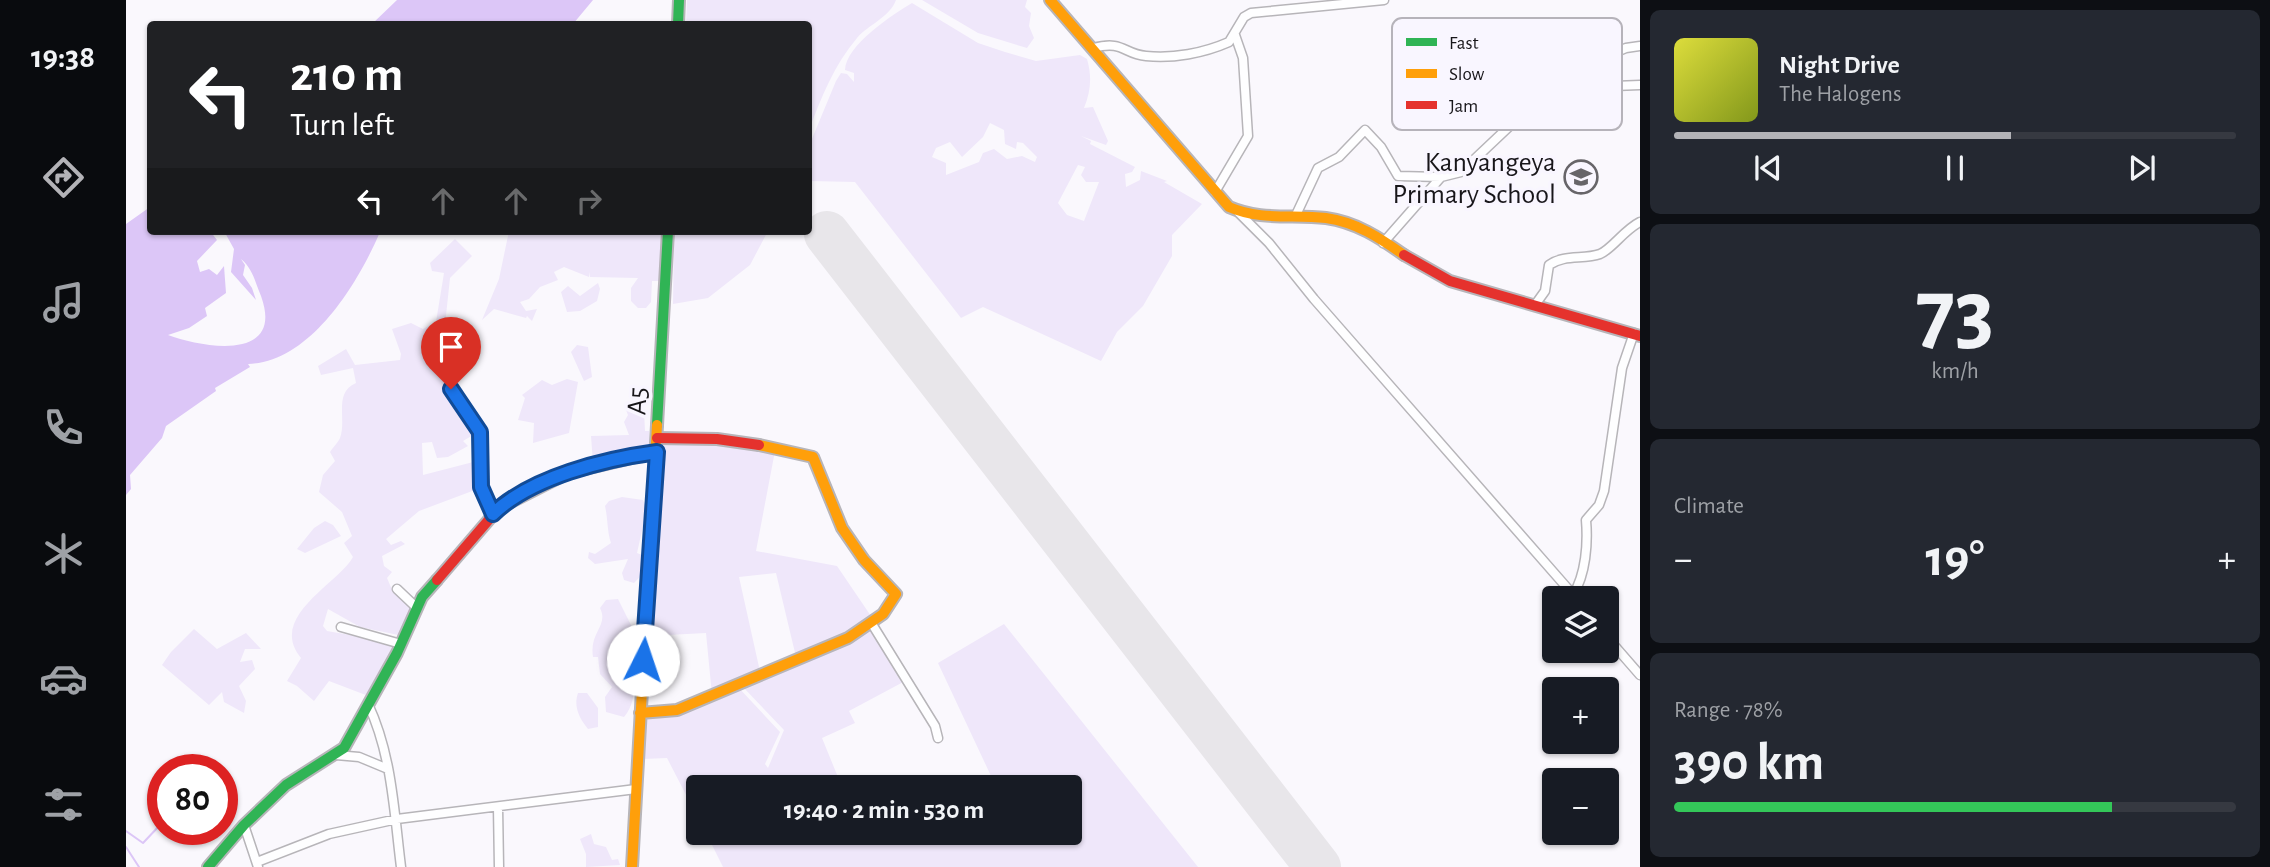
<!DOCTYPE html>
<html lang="en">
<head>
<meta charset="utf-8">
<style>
  :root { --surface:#171b24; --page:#242831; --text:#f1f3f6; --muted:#9ea1a6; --line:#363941; --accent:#b3b3b7 }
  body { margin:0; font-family:"Alegreya Sans",sans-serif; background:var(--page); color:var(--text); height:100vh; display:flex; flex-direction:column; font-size:26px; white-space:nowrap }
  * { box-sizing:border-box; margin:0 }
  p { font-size:23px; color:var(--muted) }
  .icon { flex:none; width:38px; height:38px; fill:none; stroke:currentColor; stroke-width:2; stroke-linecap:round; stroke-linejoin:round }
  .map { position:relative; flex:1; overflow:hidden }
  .panel { display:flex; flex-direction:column; gap:10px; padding:10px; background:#0d0f14; width:630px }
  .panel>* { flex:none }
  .banner { position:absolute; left:21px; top:21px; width:665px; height:214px; border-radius:7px; box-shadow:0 2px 5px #0004; background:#202124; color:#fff; overflow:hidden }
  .fabs { position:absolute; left:1416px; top:586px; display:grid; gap:14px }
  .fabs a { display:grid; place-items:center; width:77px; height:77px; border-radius:7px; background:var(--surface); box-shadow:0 2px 5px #0004; font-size:35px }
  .speed { position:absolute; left:21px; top:754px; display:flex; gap:14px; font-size:35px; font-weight:700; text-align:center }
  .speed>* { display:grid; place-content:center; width:91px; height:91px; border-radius:50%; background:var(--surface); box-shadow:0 2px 5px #0004; line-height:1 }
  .speed .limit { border:10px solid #d22; background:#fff; color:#111 }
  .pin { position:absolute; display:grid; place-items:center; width:60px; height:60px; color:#fff; margin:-72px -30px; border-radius:50% 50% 50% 0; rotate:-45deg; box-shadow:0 0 7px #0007 }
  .pin .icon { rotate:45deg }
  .me { position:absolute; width:77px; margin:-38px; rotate:4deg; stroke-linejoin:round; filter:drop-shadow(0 0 5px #0008) }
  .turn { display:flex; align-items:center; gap:24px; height:147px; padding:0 28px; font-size:32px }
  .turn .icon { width:91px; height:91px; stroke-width:2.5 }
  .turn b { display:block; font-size:49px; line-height:60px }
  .lanes { display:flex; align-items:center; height:66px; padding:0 28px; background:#0003; justify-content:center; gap:35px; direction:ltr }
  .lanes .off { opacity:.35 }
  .big { font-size:52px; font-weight:700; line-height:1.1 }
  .panel .widget { flex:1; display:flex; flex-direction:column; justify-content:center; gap:10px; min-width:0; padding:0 24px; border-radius:10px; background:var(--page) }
  .panel .dial { align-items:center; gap:0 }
  .dial b { font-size:91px; line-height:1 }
  .song { display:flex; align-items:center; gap:21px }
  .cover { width:84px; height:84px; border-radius:10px; background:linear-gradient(135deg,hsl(60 70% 55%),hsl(70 70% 35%)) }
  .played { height:7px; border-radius:4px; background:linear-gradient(90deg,var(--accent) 60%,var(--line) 60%) }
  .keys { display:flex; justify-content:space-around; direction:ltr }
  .heat { display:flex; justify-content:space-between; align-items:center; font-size:38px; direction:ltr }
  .charge { height:10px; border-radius:5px; background:linear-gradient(90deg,#34c759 78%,var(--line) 0) }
  .trip { position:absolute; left:560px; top:775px; width:396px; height:70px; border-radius:7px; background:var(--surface); box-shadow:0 2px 5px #0004; font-weight:700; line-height:70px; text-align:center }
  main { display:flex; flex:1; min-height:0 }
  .dock { display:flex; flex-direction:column; width:126px; justify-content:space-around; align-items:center; background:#090b0e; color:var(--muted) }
  .dock .icon { width:49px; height:49px }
  .dock .selected { color:var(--accent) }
  .dock b { font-size:32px; color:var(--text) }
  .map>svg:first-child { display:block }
  .green { fill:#efe7fa; fill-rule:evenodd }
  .water { fill:#dcc6f7 }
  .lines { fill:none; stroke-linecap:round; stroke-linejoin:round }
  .stream { stroke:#dcc6f7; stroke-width:2 }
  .runway { stroke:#e8e6ea; stroke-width:46 }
  .street-casing { stroke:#b7b5b9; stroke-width:11 }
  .fast-casing { stroke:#b7b5b9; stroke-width:14 }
  .slow-casing { stroke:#b7b5b9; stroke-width:14 }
  .jam-casing { stroke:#b7b5b9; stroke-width:14 }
  .street { stroke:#fefeff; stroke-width:8 }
  .fast { stroke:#30b455; stroke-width:10 }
  .slow { stroke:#ff9f0a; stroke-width:10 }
  .jam { stroke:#e5322d; stroke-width:10 }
  .route-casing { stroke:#114b97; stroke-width:18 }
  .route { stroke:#1a73e8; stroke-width:12 }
  .labels { text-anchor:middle; stroke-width:7; stroke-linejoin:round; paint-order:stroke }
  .poi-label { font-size:28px; fill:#18161a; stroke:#f9f6ff; text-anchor:end }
  .street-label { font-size:28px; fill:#18161a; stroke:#f9f6ff }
  .key { fill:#f9f6ff; stroke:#b6b3ba; stroke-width:2 }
  .key-label { font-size:19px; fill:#18161a }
</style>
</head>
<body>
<main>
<nav class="dock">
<b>19:38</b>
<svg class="icon selected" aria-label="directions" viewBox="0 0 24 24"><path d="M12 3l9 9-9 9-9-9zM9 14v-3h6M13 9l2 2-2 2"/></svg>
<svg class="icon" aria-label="music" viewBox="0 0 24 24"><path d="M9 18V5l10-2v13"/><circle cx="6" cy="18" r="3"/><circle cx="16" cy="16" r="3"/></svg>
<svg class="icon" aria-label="phone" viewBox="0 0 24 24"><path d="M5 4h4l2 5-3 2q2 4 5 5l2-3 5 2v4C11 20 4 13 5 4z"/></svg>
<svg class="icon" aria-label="climate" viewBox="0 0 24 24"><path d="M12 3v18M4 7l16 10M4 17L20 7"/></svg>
<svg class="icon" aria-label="car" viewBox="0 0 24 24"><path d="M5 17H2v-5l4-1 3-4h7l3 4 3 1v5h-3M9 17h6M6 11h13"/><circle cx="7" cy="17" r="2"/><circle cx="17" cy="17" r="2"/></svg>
<svg class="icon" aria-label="filters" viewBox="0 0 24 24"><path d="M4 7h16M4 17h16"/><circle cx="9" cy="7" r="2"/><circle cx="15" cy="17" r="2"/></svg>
</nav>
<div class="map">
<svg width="1514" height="867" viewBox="0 0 1514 867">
  <rect width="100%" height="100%" fill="#faf8fd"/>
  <path class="green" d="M561,0H770C764,17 742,25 731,38C708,65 695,98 683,130L682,24H560Z
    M796,0H901L899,7L905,13L903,26L908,38L901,48L852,33Z
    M786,3L852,43L879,52L910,61L954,55L961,59C966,76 965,91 958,108L967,107L982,141L980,145L955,136L965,141L964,144L1009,167L1006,172L999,174L1000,187L1014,180L1015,171L1041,181L1038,182L1076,204L1046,235V256L1017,306L991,332L975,361L857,307L835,318L729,182L683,181V146L710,81L715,73L721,74L728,82V73L719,70C720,45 766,15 786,3ZM864,123L878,130L879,144L890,149L891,142L897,143L911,157L909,162L896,156L881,159L868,149L857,153L853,162L820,175V163L806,157L810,148L824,142L836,157L857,137ZM952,165L959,167L955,175L960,182H973L958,221L941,215L932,203Z
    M383,231H536L533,281H526L525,302L520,308H512L505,301V288L512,278L464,277V272L463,277L438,267L428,272L432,280L414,287L403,299L394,302L400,311L411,309L406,321L401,316L400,318L368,309L356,320L373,279Z
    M548,231H642L624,265L582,298L547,304Z
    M329,239L346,256L324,278L319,325L337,337L343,363L335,374L322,380L352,432L337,441L342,446L322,457L311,458L306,442L296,443L297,475L355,460L357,487L293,511L260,539L265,545L275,541L279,544L256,556L258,566L266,572L261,578L267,592L285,608L277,636L234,627L202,609L197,626L201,631L270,643L245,697L203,681L188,701L171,686L161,681L175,658C141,617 212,584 227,557L218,543L226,536L216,512L193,492L197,475L209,461L204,452C207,447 212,443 214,438C221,419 207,393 230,383L227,368L195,375L192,366L220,349L229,365L274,360L275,354L266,329L285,323L297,329L310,322L318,273L306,271L304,263Z
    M472,283L474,289L471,301L454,311L441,312L435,292L442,286L454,296Z
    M451,345L462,347L466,377L458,381L445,352Z
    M441,379L452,382L443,433L407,443L408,423L392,420L399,398L396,395L416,380L426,385Z
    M514,407L518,411L519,431H523L524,451L467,463L465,436L503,435L498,422L502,415L500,410Z
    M595,440L649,451L630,551L711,566L747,619L726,633L670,657L650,573L613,577L635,676L586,695L580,633L523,636L535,448L540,442Z
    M496,497L517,500L521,508L511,553L516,555C520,567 517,575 508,583L498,580L496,573L502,559L469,564L462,558L463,552L469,554L485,543C481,531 482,519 479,506L483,501Z
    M199,521L207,525L215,536L179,553L171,549L188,528Z
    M492,599L509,633L501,647L502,655L508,658C506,680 513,699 498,717L480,712L479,697L486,687L474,674L472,657H467C463,632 483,626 474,608L480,600Z
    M878,624L1072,867H597L580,833H943V788L845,787L865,776L812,663Z
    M748,627L781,680L723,711L729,723L696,738L716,787L572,788V818L541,758L517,759L519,715L612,687L654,732L639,764L642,768L658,730L616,686Z
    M68,629L91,649L120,633L135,649H119L114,662L126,660L129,669L113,686L120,701L118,713L98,702L96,692L83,705L36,665L45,652Z
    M452,693H461L472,708V727L462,729C454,719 447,707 452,693Z
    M465,834L468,844L480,847L486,860L492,859L494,865L460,867V854L454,839Z"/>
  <path class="water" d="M271,0H467L447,24H246Z
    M24,207V231H84L91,240L71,261L74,272L83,269L91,275L98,266L100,293L79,308L81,316L63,328L42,335C77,348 159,362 135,296C129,282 127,269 115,259L119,265L117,275L126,288L130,300L105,272L108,249L98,231L254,232C232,283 185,362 122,364L124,367L89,388L90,391L40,426L36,438L4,475L5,489L0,495V224Z"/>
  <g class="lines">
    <path class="stream" d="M0,831L17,843L34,825
      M0,847L13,867"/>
    <path class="runway" d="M701,234L1192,867"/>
    <defs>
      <path id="street" d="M967,48C998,40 997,54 1020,56C1047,59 1078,53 1103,42L1118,17L1125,13L1258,0
        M1458,85L1469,61L1500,48L1514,46
        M1089,192L1122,136L1117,58L1109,35
        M1113,213L1143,243L1188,299L1450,598
        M1170,215L1192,168L1213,157L1239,130L1255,147L1272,176L1315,177
        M1257,243L1315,177L1335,172L1389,121L1458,85L1471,81L1488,86L1514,85
        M1409,305L1419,291L1423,265C1439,254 1457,260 1474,254C1486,249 1498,230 1514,222
        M325,389L354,432L355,487L367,514
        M271,589L290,607
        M1447,595C1460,574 1462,543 1460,520L1473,505L1478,491L1496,368L1508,333
        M746,624L809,726L812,738
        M215,627L275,644
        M1480,636L1514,675
        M242,704C266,755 268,811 275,867
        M210,755L233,757L262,769
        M372,807L373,867
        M118,825L132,867
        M131,862L203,834L271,819L510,789"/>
      <path id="fast" d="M552,24L553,0
        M531,425L542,231
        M82,867L118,825L160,785L218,748L271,653L296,597L311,580"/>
      <path id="slow" d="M924,0L1103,207C1135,221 1167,214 1200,218C1230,222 1254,238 1278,255
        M514,713L551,710L722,638L757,614L770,594L738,560L716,528L687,457L633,445
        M506,867L531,425"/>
      <path id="jam" d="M1278,255L1324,281L1514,336
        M531,438L591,439L633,445
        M311,580L373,508L442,473L531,452"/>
    </defs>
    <use href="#street" class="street-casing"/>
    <use href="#fast" class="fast-casing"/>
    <use href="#slow" class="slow-casing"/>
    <use href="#jam" class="jam-casing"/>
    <use href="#street" class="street"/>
    <use href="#fast" class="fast"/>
    <use href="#slow" class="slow"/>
    <use href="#jam" class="jam"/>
  </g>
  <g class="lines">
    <defs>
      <path id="route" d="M325,389L354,432L355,487L367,514C405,477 479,459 531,452L517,660"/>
    </defs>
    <use href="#route" class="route-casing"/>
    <use href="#route" class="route"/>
  </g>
  <defs>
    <symbol id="school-ring" viewBox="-11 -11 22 22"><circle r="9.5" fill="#f9f6ff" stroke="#676569" stroke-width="1.5"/><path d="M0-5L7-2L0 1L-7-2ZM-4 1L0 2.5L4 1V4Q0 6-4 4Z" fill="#676569"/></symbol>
  </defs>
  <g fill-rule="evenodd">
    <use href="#school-ring" x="1436" y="158" width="38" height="38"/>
  </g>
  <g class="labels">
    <g class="poi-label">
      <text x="1430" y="171">Kanyangeya<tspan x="1430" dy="32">Primary School</tspan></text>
    </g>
    <g class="street-label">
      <text transform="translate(510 401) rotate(-87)" y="10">A5</text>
    </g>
  </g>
  <rect x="1266" y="18" width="230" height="112" rx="10" class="key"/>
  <rect x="1280" y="38" width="31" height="8" fill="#30b455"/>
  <rect x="1280" y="69" width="31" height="9" fill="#ff9f0a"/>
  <rect x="1280" y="101" width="31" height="8" fill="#e5322d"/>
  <g class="key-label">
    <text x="1323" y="49">Fast</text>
    <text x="1323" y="80">Slow</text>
    <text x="1323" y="112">Jam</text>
  </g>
</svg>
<div class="fabs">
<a><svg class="icon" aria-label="layers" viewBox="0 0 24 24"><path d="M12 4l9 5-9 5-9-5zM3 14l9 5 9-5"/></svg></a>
<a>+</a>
<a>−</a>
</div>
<div class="speed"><div class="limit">80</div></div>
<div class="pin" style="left:325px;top:389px;background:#d93025"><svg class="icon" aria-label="arrive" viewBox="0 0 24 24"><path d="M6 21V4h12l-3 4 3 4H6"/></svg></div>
<svg class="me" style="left:517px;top:660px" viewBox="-20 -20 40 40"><circle r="19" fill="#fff"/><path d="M0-13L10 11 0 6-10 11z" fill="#1a73e8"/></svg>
<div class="trip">19:40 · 2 min · 530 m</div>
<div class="banner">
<div class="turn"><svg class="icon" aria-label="left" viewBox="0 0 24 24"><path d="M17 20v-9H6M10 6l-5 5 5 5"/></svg><div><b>210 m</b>Turn left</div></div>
<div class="lanes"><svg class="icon" aria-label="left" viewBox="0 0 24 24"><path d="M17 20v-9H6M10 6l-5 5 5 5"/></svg><svg class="icon off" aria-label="ahead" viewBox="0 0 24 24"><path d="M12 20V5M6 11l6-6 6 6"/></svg><svg class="icon off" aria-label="ahead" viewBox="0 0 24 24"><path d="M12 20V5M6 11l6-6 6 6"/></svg><svg class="icon off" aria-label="right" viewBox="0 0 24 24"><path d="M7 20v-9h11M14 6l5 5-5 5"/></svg></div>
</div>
</div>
<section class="panel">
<div class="widget">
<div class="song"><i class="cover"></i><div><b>Night Drive</b><p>The Halogens</p></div></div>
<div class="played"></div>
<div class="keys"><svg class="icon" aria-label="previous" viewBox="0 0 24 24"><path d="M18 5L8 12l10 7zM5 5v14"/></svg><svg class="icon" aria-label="pause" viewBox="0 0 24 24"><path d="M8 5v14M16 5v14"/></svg><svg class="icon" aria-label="next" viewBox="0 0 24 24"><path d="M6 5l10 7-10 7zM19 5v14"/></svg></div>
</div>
<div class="widget dial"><b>73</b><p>km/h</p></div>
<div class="widget"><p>Climate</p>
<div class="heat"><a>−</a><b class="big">19°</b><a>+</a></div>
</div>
<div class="widget"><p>Range · 78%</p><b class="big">390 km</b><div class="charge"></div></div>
</section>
</main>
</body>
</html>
